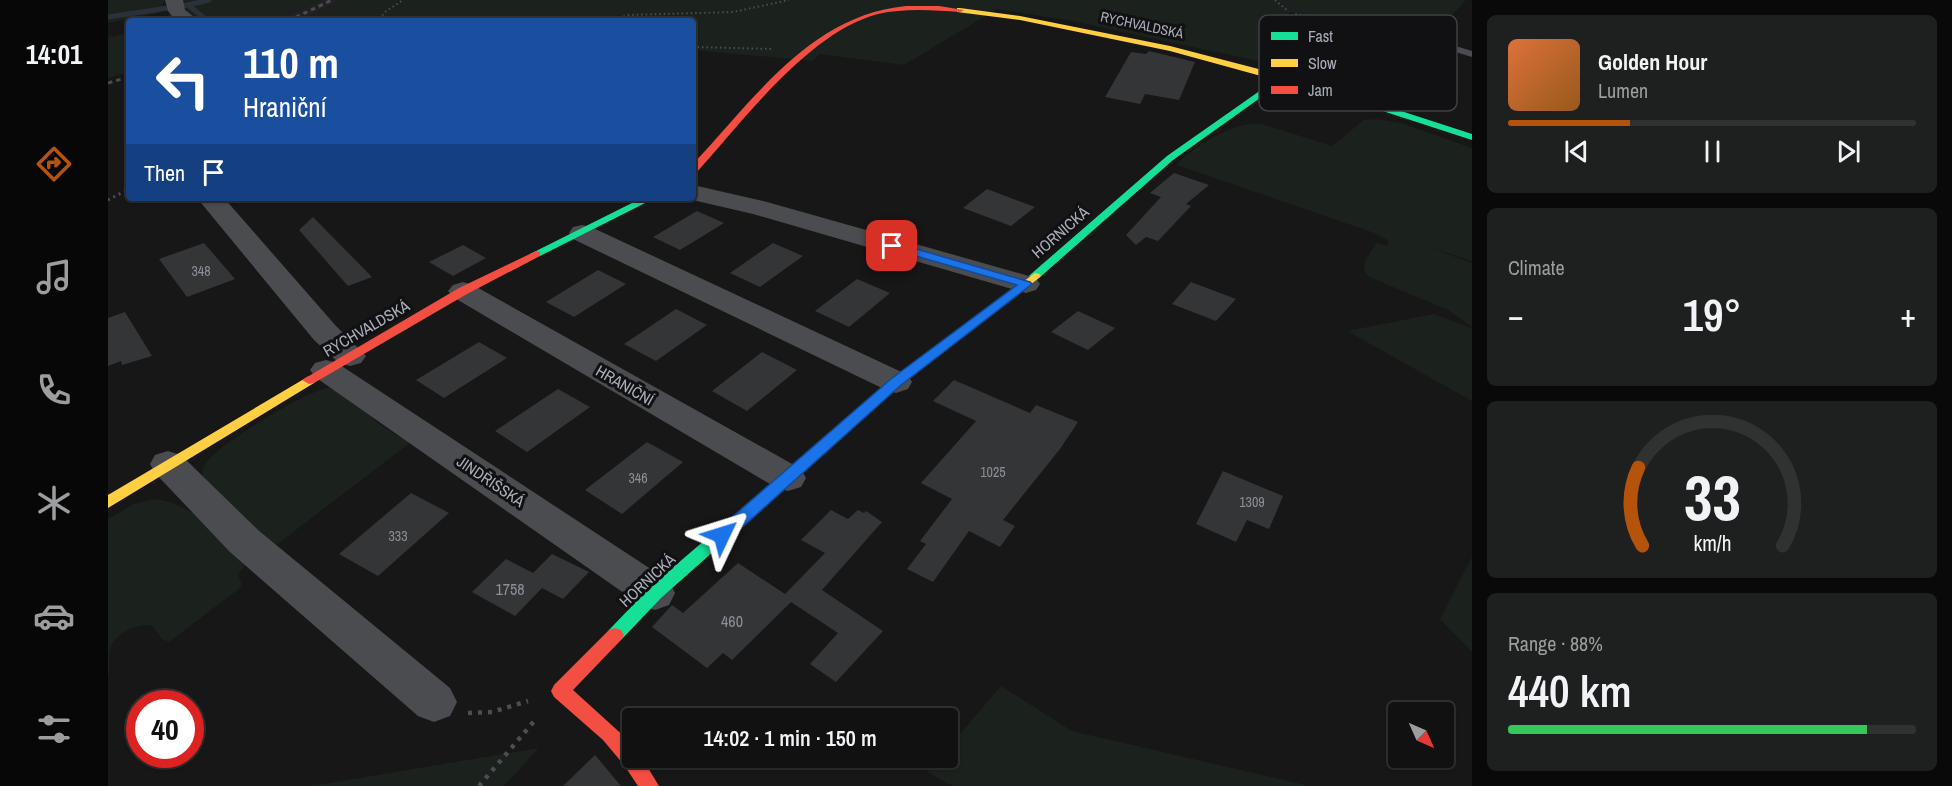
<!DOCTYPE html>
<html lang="en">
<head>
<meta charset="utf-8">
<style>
  :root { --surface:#111; --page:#1e1f1f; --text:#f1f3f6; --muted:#9c9d9f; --line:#303131; --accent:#b45309 }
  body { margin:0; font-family:"Archivo Narrow",sans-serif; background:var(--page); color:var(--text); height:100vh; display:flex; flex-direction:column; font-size:22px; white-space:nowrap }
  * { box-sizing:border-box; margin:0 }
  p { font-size:20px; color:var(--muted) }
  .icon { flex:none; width:33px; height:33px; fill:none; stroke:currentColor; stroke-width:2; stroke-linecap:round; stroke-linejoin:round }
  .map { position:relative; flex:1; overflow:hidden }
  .details { display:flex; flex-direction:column; gap:15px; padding:15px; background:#090909; width:480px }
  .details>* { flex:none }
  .top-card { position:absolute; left:18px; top:18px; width:570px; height:183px; border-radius:6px; box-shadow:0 2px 4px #0004,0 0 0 2px var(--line); background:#1a4fa0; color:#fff; overflow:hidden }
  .needle { width:39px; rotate:135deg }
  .controls { position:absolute; left:1280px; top:702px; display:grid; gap:12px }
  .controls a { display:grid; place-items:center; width:66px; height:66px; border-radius:6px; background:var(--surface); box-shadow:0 2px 4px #0004,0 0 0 2px var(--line); font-size:30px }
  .speed { position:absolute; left:18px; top:690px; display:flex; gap:12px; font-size:30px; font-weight:700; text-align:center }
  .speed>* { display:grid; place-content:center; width:78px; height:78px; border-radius:50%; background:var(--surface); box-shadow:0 2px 4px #0004,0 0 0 2px var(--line); line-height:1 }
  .speed .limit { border:9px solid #d22; background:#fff; color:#111 }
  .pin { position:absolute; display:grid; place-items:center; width:51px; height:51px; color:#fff; margin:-26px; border-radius:12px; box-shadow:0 3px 9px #0006 }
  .me { position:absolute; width:66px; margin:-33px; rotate:49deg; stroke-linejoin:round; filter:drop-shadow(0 0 4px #0008) }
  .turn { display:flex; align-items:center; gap:21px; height:126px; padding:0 18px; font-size:27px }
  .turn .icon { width:78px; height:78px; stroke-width:2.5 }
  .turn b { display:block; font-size:42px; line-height:51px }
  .then { display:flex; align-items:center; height:57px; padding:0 18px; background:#0003; gap:12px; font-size:22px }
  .big { font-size:45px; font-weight:600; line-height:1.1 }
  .details .card { flex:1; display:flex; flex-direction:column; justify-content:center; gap:9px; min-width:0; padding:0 21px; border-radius:9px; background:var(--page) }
  .details .dial { align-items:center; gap:0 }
  .dial svg { height:156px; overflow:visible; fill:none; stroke:var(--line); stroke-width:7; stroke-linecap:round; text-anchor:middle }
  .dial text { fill:var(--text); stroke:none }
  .song { display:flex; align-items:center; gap:18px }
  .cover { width:72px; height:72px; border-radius:9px; background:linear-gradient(135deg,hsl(20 70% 55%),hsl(30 70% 35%)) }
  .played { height:6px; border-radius:3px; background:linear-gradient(90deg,var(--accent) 30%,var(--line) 30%) }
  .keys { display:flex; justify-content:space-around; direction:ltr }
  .heat { display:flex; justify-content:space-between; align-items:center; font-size:33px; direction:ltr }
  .charge { height:9px; border-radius:4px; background:linear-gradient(90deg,#34c759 88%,var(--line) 0) }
  .trip { position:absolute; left:514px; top:708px; width:336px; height:60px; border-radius:6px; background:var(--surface); box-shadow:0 2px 4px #0004,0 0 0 2px var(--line); font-weight:600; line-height:60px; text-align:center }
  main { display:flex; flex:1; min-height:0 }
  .tab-bar { display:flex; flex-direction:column; width:108px; justify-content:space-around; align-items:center; background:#070707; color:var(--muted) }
  .tab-bar .icon { width:42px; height:42px }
  .tab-bar .on { color:var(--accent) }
  .tab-bar b { font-size:27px; color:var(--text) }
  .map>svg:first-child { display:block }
  .built { fill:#212124 }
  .green { fill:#1b211c }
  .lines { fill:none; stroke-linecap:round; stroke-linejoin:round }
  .stream { stroke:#2a3239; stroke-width:5 }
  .building { fill:#343537 }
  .path-far2 { stroke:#4d4e52; stroke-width:2; stroke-dasharray:1.5 3; stroke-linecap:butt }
  .path-far1 { stroke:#4d4e52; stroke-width:3; stroke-dasharray:2 4; stroke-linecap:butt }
  .path { stroke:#4d4e52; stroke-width:4.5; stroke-dasharray:4 6; stroke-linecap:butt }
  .lane { fill:#4b4c50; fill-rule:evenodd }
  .street { fill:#4b4c50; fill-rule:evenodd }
  .fast { fill:#16e098; fill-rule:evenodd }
  .slow { fill:#ffcf43; fill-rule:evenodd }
  .jam { fill:#f24e42; fill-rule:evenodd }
  .rail { stroke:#4b4c4f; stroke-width:3; stroke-dasharray:4.5 4; stroke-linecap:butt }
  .route { fill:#1a73e8; stroke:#114b97; stroke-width:1.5 }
  .labels { text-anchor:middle; stroke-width:6; stroke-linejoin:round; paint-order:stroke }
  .far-street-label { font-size:14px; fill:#a8adb8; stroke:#111113 }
  .number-label { font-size:14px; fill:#8b8f98 }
  .street-label { font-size:16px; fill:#a8adb8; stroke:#111113 }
  .near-number-label { font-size:16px; fill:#8b8f98 }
  .key { fill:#111113; stroke:#3e4045; stroke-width:1.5 }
  .key-label { font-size:16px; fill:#a8adb8 }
</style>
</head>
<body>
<main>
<nav class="tab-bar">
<b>14:01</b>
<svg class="icon on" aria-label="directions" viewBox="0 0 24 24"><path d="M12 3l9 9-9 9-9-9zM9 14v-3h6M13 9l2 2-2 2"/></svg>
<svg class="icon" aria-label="music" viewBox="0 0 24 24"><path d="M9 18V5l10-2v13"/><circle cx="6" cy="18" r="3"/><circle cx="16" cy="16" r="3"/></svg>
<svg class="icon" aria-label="phone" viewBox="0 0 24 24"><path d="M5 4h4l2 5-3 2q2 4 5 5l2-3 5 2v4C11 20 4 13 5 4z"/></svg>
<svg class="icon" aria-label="climate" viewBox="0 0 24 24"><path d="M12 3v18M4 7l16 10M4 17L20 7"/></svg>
<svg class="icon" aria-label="car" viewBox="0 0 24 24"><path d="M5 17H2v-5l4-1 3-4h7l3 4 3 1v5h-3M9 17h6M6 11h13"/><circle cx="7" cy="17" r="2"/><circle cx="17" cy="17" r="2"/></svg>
<svg class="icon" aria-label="filters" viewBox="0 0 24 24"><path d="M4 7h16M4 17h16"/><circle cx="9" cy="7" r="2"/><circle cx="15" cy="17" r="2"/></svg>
</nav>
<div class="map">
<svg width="1364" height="786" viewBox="0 0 1364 786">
  <rect width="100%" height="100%" fill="#171717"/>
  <path class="built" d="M213,0H235L192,21H167Z"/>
  <path class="green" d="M0,0H57L51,13L0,23Z
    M72,0H213L167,21H56Z
    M235,0H1358L1344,15L1325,40L1313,41L1259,27L1181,12L1159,63L964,21L889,9L796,65L711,54L705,61L585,50V21H192Z
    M21,33V72L0,78V34L1,37Z
    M1269,119L1293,123L1364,148V261L1323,248L1364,263V327L1340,310L1261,277L1256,271L1257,261L1268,243L1279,246L1281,241L1269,234L1069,165C1083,146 1131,119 1154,124L1224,146L1256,120Z
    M1326,314L1364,328V401L1239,331Z
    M220,388C243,389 256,413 274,426C283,432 294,437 303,442L163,549L94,476C94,467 98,462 104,456C123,438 196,392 220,388Z
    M47,499C89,505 110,535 139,563L130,575L134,584L132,588L61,642L54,639L44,625C29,624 6,633 2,650C0,660 3,666 0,678V519L26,504Z
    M1364,557V652L1332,619Z
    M893,686L964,731L1202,786H844L819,772L832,758H840V748Z
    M431,748L396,786H204Z"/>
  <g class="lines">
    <path class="stream" d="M80,5L101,0
      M0,17L80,5L100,21"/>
  </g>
  <path class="building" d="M1041,51L1087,62L1071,100L1037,94L1032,104L997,97L1023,52L1038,54Z
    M1066,173L1101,185L1078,204L1083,206L1050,241L1038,237L1028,245L1018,235L1053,197L1042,193Z
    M879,189L927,207L903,226L855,208Z
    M589,211L616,223L572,250L545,237Z
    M205,217L264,277L240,286L191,230Z
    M96,243L127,279L79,297L51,259Z
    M665,243L695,256L652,287L622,273Z
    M355,245L378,258L345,276L321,262Z
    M490,270L518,284L466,317L438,302Z
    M749,279L782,293L741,327L707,311Z
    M1083,282L1128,299L1108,321L1064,304Z
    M568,309L599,325L548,361L516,344Z
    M970,311L1007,328L980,350L943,332Z
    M17,312L44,356L14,365L13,361L0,366V318Z
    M371,342L399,358L336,398L308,380Z
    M654,352L689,370L639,411L604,391Z
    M846,380L922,413L928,405L970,422L952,449L895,520L907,526L892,547L861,531L825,582L799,569L818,544L812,541L844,499L813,483L868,421L825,401Z
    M450,389L482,407L419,452L387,431Z
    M539,442L575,462L514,514L477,490Z
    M1115,471L1175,496L1161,529L1139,520L1128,542L1088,524Z
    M303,493L341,513L270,576L231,554Z
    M723,510L740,519L750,510L756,513L758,511L774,522L714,590L775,631L728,682L702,664L730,633L683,602L624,660L615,653L599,668L544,627L564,605L575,613L630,563L677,594L717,553L693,540Z
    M444,554L481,572L455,599L434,588L407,616L364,592L398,559L425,573Z
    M487,755L513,786H455Z"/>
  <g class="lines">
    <path class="path-far2" d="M1167,0L1181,12
      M272,21H270L277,12L295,0
      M498,21L521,15L625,12L681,0
      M585,47L665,49
      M1166,55L1181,28V16L1187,14L1259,26L1311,39"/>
    <path class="path-far1" d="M0,200L21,189"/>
    <path class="path" d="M360,713L384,712L420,701
      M371,786L428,719"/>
    <path class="lane" d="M1328,40L1364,51V57L1324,45L1323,43Z"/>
    <path class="street" d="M57,0H75L77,10L91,21H68L60,11Z
      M585,185L659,202L928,278L932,284L928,290L918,293L645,214L576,198H585Z
      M89,198H116L228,326L258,356L253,363L242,366L231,363L206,340Z
      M474,225L483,227L800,375L804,382L800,389L788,393L776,389L465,239L461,233L465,227Z
      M355,282L365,285L693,469L698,478L693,487L680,491L667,487L345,297L340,291L345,285Z
      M218,360L229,363L561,581L567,593L561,605L547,610L533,605L207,377L202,370L207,363Z
      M60,451L73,455L150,530L342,688L349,702L342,716L326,722L310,716L122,552L47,473L42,464L47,455Z"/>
    <path class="fast" d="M1173,76L1180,78L1065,160L931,278H923L921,276L923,274L1059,156Z
      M1247,98H1253L1364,134V140L1247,102Z
      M534,198H547L432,256H424L422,254Z
      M736,423L743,428L741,431L553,598L513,640L507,642L501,640L498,635L501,630L541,588L731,425Z"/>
    <path class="slow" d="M852,8L912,16L1062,46L1178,76L1254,100L1247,102L1062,51L912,20L849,12V8Z
      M927,273L931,274L933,276L931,278L793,385L741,431H731L729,428L731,425L783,379Z
      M201,376L206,377L208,380L206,383L0,508V495Z"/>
    <path class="jam" d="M798,6H831L856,10L852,12C825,10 796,8 770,14C701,32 636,120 589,172L585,173V164C646,99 703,15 798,6Z
      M428,251L432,252V256L359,294L206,383L201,384L194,380L351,288Z
      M507,628L513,630L516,635L513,640L465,690L519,739L525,746V758H534L551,786H530L516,765L495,740L446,697L443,691L446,685L501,630Z"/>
    <path class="rail" d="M180,21L224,0
      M0,83L21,77"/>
  </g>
  <path class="route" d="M784,242L922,282L924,284L793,385L620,540H608L606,535L608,531L783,379L909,285L780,248L778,246Z"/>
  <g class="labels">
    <g class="far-street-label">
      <text transform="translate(1034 25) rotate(12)" y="5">RYCHVALDSKÁ</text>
    </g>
    <g class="number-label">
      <text x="93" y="276">348</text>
      <text x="885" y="477">1025</text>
      <text x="530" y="483">346</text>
      <text x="1144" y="507">1309</text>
      <text x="290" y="541">333</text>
    </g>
    <g class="street-label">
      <text transform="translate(952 232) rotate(-41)" y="6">HORNICKÁ</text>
      <text transform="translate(258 328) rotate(-30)" y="6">RYCHVALDSKÁ</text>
      <text transform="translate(517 385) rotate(30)" y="6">HRANIČNÍ</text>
      <text transform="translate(383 481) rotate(34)" y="6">JINDŘIŠSKÁ</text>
      <text transform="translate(539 580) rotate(-43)" y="6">HORNICKÁ</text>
    </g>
    <g class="near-number-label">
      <text x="402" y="595">1758</text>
      <text x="624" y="627">460</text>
    </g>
  </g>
  <rect x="1151" y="15" width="198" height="96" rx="9" class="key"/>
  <rect x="1163" y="32" width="27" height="8" fill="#16e098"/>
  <rect x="1163" y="59" width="27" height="8" fill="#ffcf43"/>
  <rect x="1163" y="86" width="27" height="8" fill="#f24e42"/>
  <g class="key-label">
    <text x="1200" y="42">Fast</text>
    <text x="1200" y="69">Slow</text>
    <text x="1200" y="96">Jam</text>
  </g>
</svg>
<div class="controls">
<a><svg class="needle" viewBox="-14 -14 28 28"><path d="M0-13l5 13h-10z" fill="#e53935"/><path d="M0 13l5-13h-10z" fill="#9c9d9f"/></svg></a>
</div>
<div class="speed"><div class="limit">40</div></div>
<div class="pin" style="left:784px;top:246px;background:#d93025"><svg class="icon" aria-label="arrive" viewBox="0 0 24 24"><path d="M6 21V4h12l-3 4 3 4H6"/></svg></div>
<svg class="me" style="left:614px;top:535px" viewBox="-20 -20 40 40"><path d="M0-17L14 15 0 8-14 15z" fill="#1a73e8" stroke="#fff" stroke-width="4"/></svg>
<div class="trip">14:02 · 1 min · 150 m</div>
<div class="top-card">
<div class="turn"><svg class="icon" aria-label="left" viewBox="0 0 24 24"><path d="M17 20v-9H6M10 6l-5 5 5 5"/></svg><div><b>110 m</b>Hraniční</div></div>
<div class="then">Then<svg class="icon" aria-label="arrive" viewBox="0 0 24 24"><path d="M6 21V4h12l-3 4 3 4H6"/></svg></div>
</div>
</div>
<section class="details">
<div class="card">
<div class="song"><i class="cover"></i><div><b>Golden Hour</b><p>Lumen</p></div></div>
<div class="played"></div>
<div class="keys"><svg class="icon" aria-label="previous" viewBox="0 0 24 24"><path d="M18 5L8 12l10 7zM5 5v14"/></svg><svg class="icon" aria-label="pause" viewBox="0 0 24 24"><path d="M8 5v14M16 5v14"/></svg><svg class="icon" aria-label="next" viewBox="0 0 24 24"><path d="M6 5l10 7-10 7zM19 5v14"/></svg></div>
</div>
<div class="card"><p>Climate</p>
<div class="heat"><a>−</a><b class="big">19°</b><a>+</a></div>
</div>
<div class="card dial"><svg viewBox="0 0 100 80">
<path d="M14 69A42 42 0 1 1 86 69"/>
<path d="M14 69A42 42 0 0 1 12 29" stroke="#b45309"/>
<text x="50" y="56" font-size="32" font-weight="700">33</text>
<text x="50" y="72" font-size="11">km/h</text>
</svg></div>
<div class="card"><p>Range · 88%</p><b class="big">440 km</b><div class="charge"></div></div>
</section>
</main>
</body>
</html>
